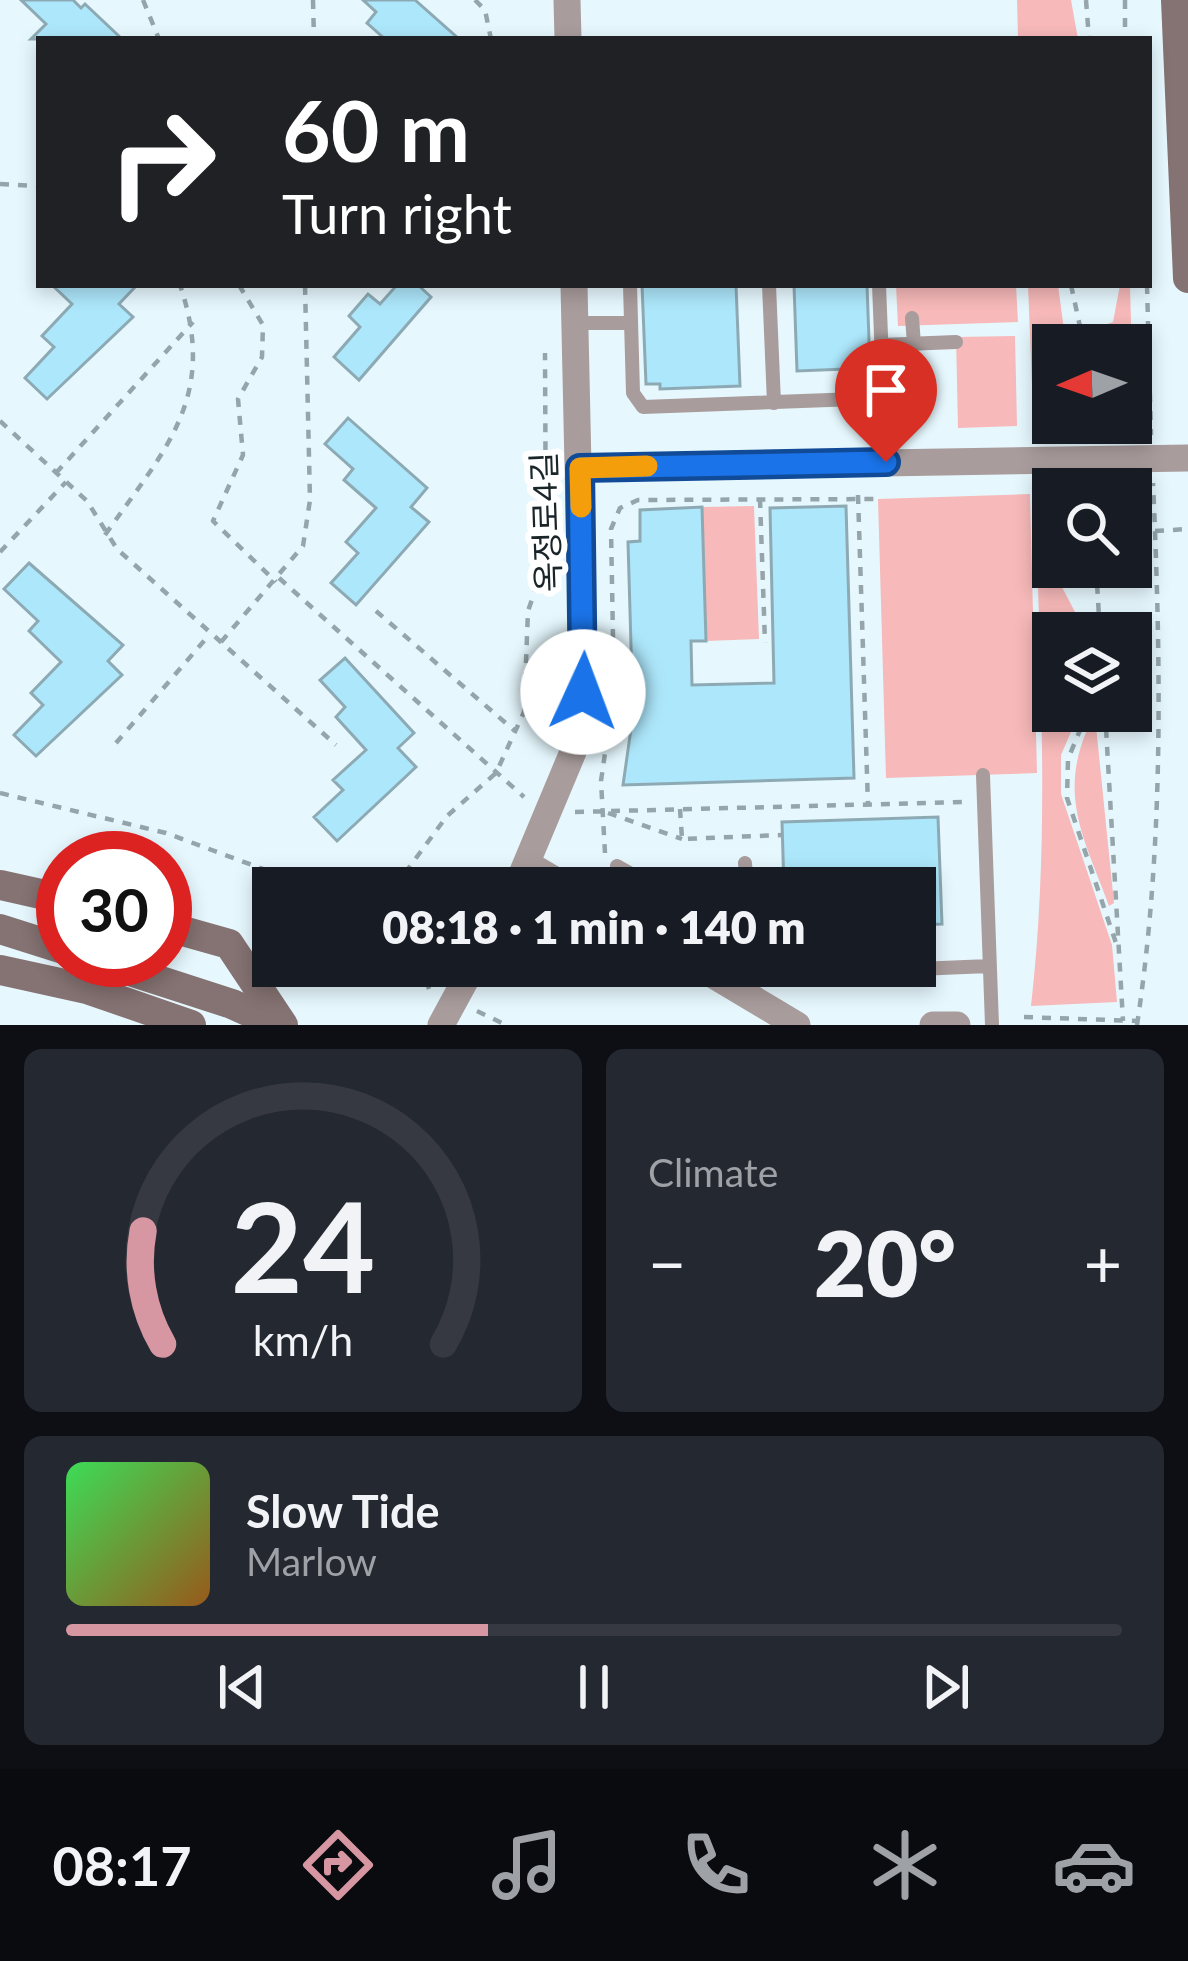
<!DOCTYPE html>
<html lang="en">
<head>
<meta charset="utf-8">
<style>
  :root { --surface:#171b24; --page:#242831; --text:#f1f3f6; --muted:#9ea1a6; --line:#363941; --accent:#d696a2 }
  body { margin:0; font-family:Lato,"Noto Sans KR",sans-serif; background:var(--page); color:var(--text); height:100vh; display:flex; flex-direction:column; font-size:45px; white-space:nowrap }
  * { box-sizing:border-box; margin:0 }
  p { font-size:39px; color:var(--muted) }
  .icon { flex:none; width:66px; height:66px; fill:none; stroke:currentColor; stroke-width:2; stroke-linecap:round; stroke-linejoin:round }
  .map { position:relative; height:1025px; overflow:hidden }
  .sheet { display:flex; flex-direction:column; gap:24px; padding:24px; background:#0d0f14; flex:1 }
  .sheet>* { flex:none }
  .top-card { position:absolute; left:36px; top:36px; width:1116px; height:252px; border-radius:0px; box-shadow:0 6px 18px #0003; background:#202124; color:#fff; overflow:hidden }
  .needle { width:78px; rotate:268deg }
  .tools { position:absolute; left:1032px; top:324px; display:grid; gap:24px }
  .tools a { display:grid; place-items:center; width:120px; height:120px; border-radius:0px; background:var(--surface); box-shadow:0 6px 18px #0003; font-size:60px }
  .speed { position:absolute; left:36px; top:831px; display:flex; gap:24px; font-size:60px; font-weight:700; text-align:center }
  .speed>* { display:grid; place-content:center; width:156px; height:156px; border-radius:50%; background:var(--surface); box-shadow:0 6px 18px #0003; line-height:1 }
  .speed .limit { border:18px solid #d22; background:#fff; color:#111 }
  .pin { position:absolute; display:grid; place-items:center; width:102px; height:102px; color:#fff; margin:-123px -51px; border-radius:50% 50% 50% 0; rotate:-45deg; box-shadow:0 0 12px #0007 }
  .pin .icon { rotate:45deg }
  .me { position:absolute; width:132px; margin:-66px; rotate:2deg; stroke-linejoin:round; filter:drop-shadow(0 0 9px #0008) }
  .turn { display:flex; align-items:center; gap:42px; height:252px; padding:0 48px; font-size:54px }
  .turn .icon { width:156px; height:156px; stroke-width:2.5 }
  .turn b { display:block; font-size:84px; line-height:102px }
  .big { font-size:90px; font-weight:800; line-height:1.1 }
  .sheet .tile { flex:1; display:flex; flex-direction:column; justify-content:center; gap:18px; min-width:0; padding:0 42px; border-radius:18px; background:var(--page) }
  .sheet .dial { align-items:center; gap:0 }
  .dial svg { height:312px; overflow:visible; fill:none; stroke:var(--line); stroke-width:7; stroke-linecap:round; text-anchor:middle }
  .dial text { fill:var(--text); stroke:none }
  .song { display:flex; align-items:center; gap:36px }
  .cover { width:144px; height:144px; border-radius:18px; background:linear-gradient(135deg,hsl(130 70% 55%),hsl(30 70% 35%)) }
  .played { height:12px; border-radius:6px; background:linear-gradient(90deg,var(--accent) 40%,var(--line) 40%) }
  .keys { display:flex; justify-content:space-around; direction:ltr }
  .heat { display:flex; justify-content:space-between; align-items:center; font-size:66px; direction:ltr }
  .sheet .tiles { flex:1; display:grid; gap:24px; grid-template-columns:1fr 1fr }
  .tile:last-child { grid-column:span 2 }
  .trip { position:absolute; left:252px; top:867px; width:684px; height:120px; border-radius:0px; background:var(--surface); box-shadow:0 6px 18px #0003; font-weight:800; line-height:120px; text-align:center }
  .dock { display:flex; height:192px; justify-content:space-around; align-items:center; background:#090b0e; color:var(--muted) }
  .dock .icon { width:84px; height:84px }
  .dock .current { color:var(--accent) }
  .dock b { font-size:54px; color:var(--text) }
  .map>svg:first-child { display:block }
  .green { fill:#f7b9b9 }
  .building { fill:#ade7fb; stroke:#8daab4; stroke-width:3 }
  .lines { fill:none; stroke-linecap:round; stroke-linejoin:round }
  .path { stroke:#95a5aa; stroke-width:4.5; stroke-dasharray:9 9; stroke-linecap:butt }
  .lane { stroke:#a99c9c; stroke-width:14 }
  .street { stroke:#a99c9c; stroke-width:27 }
  .secondary { stroke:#857272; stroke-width:30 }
  .route-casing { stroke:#114b97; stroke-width:30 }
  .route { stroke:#1a73e8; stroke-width:21 }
  .slow { stroke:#f59e0b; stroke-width:21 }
  .labels { text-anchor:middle; stroke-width:12; stroke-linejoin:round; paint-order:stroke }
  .street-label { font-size:33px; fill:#1a2529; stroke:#fff }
</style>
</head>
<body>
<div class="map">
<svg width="1188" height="1025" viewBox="0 0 1188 1025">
  <rect width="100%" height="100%" fill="#e6f8fe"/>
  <path class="green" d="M1017,0H1071L1078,39H1018Z
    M896,285H1016L1018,322L898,326Z
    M1028,285H1058L1066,345H1053V423H1072L1070,434L1034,436Z
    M1120,285H1130L1134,439L1122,441L1120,423H1131V345H1096L1092,329L1113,322Z
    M1015,336L1017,426L958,428L956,337Z
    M1076,482V489H1053L1052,568L1086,633H1053V711H1080L1061,755V794L1112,945L1117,1002L1031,1006C1051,833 1039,658 1035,483Z
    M1030,494L1037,773L886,778L878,499Z
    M754,506L759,639L706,641L702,507Z
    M1096,726L1114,903L1109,906C1086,842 1058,798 1087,730Z"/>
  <path class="building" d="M21,0H73L81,8L85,4L122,39H31L46,24Z
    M363,0H415L459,39H385L367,23L376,12Z
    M52,285H137L119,304L133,317L47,399L25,378L54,347L42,336L72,304Z
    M397,285H418L431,297L359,380L334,357L360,327L349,316L368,294L380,304Z
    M642,285H736L740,386L660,389V384H646Z
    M794,285H867L870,368L797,371Z
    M348,418L427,488L411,507L429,522L356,605L331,583L358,553L346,542L376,508L344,480L353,469L325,444Z
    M846,506L854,778L623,785L633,715L628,542L640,541V510L702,507L706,641H691L692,685L774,683L770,508Z
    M29,563L123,645L108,661L122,675L36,756L14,735L43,705L31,693L61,662L29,631L38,621L4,589Z
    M345,658L414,733L398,748L416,767L337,841L314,817L343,790L333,780L366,750L336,717L345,707L320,680Z
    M938,817L942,924L915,925V888H784L782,822Z"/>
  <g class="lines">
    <path class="path" d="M143,0L159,39
      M313,0L314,39
      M475,0L485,10L491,39
      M1086,0L1089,39
      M1125,0V39
      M0,184L39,186
      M239,285L263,325L262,357L238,399L243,455L213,521L276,582
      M1071,285L1084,345
      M1147,285L1151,435
      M0,421L87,501L117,549L336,745
      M1089,423L1090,435
      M56,473L193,322
      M858,495L868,805
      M760,499L765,643
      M1155,531L1188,529
      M105,535C166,448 218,397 180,285
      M0,552L66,482
      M1096,567L1100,633
      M279,578L524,797
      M376,611L515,731
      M221,642L303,546L310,500L305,285
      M1088,711L1068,759L1067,798L1117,946
      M1105,711L1123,1021
      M116,743L210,634
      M0,793L166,833L314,888
      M680,809L682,839L782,835
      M575,812L966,802
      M608,813L682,839
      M605,853L601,781L614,691L611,529L620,508L638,500L878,499
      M405,873L447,816L496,773L524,712L528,611L546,559L545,353
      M421,966L429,989
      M477,1011L506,1025
      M1024,1017L1137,1021
      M1137,1025C1164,846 1161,664 1153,483"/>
    <path class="lane" d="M630,285L633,393L643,407L883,398
      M769,285L774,403
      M879,285L886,462
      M912,318L914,344
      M575,323H631
      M881,345L956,342
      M983,775L992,1025
      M745,863L747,888
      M617,866L656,888
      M798,966L822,973L989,966"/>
    <path class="street" d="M567,0L568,39
      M580,468L1188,458
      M529,865L568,888
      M516,888L573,752L583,692L574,285
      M698,966L797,1025
      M441,1025L473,966
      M933,1025H957"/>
    <path class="secondary" d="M1176,0L1188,278
      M0,885L63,899
      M165,926L229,944L283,1025
      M0,929L63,949
      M96,960L232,1004L278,1025
      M0,970L87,989L191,1025"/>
  </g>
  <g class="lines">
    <defs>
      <path id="route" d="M583,692L580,468L886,462"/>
    </defs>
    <use href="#route" class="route-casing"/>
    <use href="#route" class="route"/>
    <path class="slow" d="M581,507L580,468L647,466"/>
  </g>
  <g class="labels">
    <g class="street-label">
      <text transform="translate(546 522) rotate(-92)" y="12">옥정로4길</text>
    </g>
  </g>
</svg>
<div class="tools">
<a><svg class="needle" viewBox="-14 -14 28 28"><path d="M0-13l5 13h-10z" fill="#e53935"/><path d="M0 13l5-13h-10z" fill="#9ea1a6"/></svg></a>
<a><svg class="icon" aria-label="search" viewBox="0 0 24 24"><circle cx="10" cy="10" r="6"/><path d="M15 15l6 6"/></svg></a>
<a><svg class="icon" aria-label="layers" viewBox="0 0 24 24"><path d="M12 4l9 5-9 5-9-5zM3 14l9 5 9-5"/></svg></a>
</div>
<div class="speed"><div class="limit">30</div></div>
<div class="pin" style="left:886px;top:462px;background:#d93025"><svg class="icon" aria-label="arrive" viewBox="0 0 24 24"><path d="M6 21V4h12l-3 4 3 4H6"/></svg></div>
<svg class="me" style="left:583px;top:692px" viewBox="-20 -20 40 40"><circle r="19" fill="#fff"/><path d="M0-13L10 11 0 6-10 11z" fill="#1a73e8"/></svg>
<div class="trip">08:18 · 1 min · 140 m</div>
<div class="top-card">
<div class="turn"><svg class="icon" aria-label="right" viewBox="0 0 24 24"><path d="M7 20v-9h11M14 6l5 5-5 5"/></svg><div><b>60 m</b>Turn right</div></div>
</div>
</div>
<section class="sheet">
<div class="tiles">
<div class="tile dial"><svg viewBox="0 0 100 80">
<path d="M14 69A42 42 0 1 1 86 69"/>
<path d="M14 69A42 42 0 0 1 9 40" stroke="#d696a2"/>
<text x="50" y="56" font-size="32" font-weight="700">24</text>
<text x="50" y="72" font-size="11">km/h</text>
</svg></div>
<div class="tile"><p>Climate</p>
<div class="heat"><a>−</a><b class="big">20°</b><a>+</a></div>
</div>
<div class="tile">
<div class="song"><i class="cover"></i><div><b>Slow Tide</b><p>Marlow</p></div></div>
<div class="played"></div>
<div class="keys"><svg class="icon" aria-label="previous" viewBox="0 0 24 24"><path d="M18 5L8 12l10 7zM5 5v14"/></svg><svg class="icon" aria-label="pause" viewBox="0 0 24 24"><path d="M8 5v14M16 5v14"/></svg><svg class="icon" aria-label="next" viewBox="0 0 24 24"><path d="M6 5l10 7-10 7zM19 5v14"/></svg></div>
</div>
</div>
</section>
<nav class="dock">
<b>08:17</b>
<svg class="icon current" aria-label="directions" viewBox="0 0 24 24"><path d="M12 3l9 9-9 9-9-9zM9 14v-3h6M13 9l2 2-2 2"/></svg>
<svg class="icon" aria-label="music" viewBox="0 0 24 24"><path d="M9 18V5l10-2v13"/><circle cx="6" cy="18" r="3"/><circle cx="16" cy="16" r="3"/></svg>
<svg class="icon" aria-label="phone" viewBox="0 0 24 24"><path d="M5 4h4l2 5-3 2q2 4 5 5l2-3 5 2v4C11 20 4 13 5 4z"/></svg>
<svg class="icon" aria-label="climate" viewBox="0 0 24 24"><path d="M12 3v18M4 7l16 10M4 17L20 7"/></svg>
<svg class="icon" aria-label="car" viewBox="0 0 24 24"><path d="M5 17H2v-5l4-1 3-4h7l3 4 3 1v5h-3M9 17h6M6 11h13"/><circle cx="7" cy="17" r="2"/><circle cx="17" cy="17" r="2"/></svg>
</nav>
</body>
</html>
